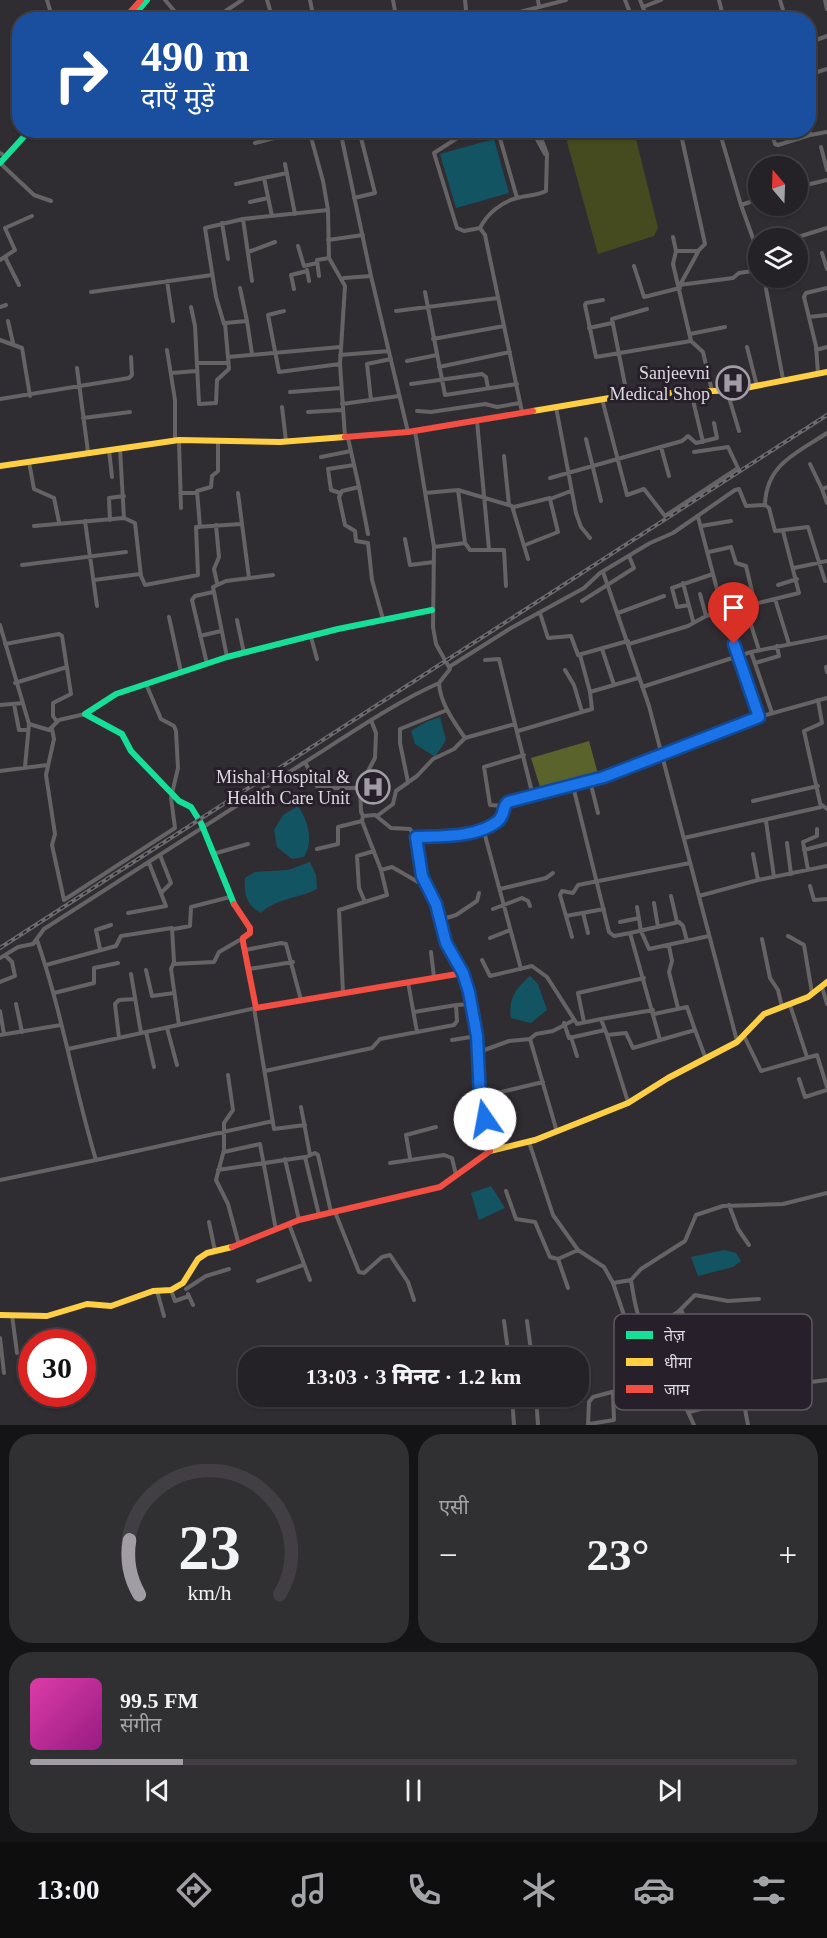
<!DOCTYPE html>
<html lang="hi">
<head>
<meta charset="utf-8">
<style>
  :root { --surface:#242226; --page:#302f32; --text:#f1f3f6; --muted:#a3a4a7; --line:#413f43; --accent:#a19da4 }
  body { margin:0; font-family:"Times New Roman","Noto Sans Devanagari",serif; background:var(--page); color:var(--text); height:100vh; display:flex; flex-direction:column; font-size:22px; white-space:nowrap }
  * { box-sizing:border-box; margin:0 }
  p { font-size:20px; color:var(--muted) }
  .icon { flex:none; width:33px; height:33px; fill:none; stroke:currentColor; stroke-width:2; stroke-linecap:round; stroke-linejoin:round }
  .map { position:relative; height:1425px; overflow:hidden }
  .side { display:flex; flex-direction:column; gap:9px; padding:9px; background:#141315; flex:1 }
  .side>* { flex:none }
  .banner { position:absolute; left:12px; top:12px; width:804px; height:126px; border-radius:24px; box-shadow:0 2px 4px #0004,0 0 0 2px var(--line); background:#1a4fa0; color:#fff; overflow:hidden }
  .needle { width:39px; rotate:341deg }
  .controls { position:absolute; left:748px; top:156px; display:grid; gap:12px }
  .controls a { display:grid; place-items:center; width:60px; height:60px; border-radius:50%; background:var(--surface); box-shadow:0 2px 4px #0004,0 0 0 2px var(--line); font-size:30px }
  .speed { position:absolute; left:18px; top:1329px; display:flex; gap:12px; font-size:30px; font-weight:700; text-align:center }
  .speed>* { display:grid; place-content:center; width:78px; height:78px; border-radius:50%; background:var(--surface); box-shadow:0 2px 4px #0004,0 0 0 2px var(--line); line-height:1 }
  .speed .limit { border:9px solid #d22; background:#fff; color:#111 }
  .pin { position:absolute; display:grid; place-items:center; width:51px; height:51px; color:#fff; margin:-62px -26px; border-radius:50% 50% 50% 0; rotate:-45deg; box-shadow:0 0 6px #0007 }
  .pin .icon { rotate:45deg }
  .me { position:absolute; width:66px; margin:-33px; rotate:348deg; stroke-linejoin:round; filter:drop-shadow(0 0 4px #0008) }
  .turn { display:flex; align-items:center; gap:21px; height:126px; padding:0 30px; font-size:27px }
  .turn .icon { width:78px; height:78px; stroke-width:2.5 }
  .turn b { display:block; font-size:42px; line-height:51px }
  .big { font-size:45px; font-weight:800; line-height:1.1 }
  .side .widget { flex:1; display:flex; flex-direction:column; justify-content:center; gap:9px; min-width:0; padding:0 21px; border-radius:24px; background:var(--page) }
  .side .dial { align-items:center; gap:0 }
  .dial svg { height:156px; overflow:visible; fill:none; stroke:var(--line); stroke-width:7; stroke-linecap:round; text-anchor:middle }
  .dial text { fill:var(--text); stroke:none }
  .song { display:flex; align-items:center; gap:18px }
  .cover { width:72px; height:72px; border-radius:9px; background:linear-gradient(135deg,hsl(320 70% 55%),hsl(310 70% 35%)) }
  .played { height:6px; border-radius:3px; background:linear-gradient(90deg,var(--accent) 20%,var(--line) 20%) }
  .keys { display:flex; justify-content:space-around; direction:ltr }
  .heat { display:flex; justify-content:space-between; align-items:center; font-size:33px; direction:ltr }
  .side .tiles { flex:1; display:grid; gap:9px; grid-template-columns:1fr 1fr }
  .widget:last-child { grid-column:span 2 }
  .trip { position:absolute; left:238px; top:1347px; width:351px; height:60px; border-radius:24px; background:var(--surface); box-shadow:0 2px 4px #0004,0 0 0 2px var(--line); font-weight:800; line-height:60px; text-align:center }
  .menu { display:flex; height:96px; justify-content:space-around; align-items:center; background:#0e0e0f; color:var(--muted) }
  .menu .icon { width:42px; height:42px }
  .menu .on { color:var(--accent) }
  .menu b { font-size:27px; color:var(--text) }
  .map>svg:first-child { display:block }
  .green { fill:#464b1f }
  .forest { fill:#5b632d }
  .water { fill:#135462 }
  .lines { fill:none; stroke-linecap:round; stroke-linejoin:round }
  .street { stroke:#656364; stroke-width:4 }
  .fast { stroke:#16e098; stroke-width:6 }
  .slow { stroke:#ffcf43; stroke-width:6 }
  .jam { stroke:#f24e42; stroke-width:6 }
  .rail-casing { stroke:#6e6b6e; stroke-width:4 }
  .rail { stroke:#27202b; stroke-width:1.5; stroke-dasharray:4.5; stroke-linecap:butt }
  .route-casing { stroke:#114b97; stroke-width:15 }
  .route { stroke:#1a73e8; stroke-width:10 }
  .labels { text-anchor:middle; stroke-width:6; stroke-linejoin:round; paint-order:stroke }
  .poi-label { font-size:18px; fill:#dedae1; stroke:#27202b; text-anchor:end }
  .key { fill:#27202b; stroke:#5e5862; stroke-width:1.5 }
  .key-label { font-size:16px; fill:#dedae1 }
</style>
</head>
<body>
<div class="map">
<svg width="827" height="1425" viewBox="0 0 827 1425">
  <rect width="100%" height="100%" fill="#302d32"/>
  <path class="green" d="M564,131H634L658,228L654,236L598,254Z"/>
  <path class="forest" d="M589,741L598,774L541,790L531,758Z"/>
  <path class="water" d="M494,139L509,193L456,208L440,154Z
    M440,717L446,740L435,757L415,744L411,731L426,722Z
    M298,806C308,821 314,841 304,857L292,859L277,847L274,830L283,815Z
    M310,862L316,875L317,889C297,899 277,898 261,913C246,905 244,894 245,878L255,872L288,870Z
    M530,976L538,984L547,1010L531,1023L511,1018C508,999 516,988 530,976Z
    M491,1186L505,1208L479,1220L471,1193Z
    M724,1250L736,1253L741,1261L733,1267L698,1276L691,1257Z"/>
  <g class="lines">
    <path class="street" d="M47,0L53,20
      M165,0L182,20
      M267,0L273,20
      M310,0L314,20
      M393,0L395,11
      M465,0L467,20
      M538,0L539,7
      M625,0L633,20
      M640,0L648,20
      M719,0L724,20
      M780,0L786,20
      M825,0L827,9
      M643,7L661,0
      M748,13L750,20
      M212,20L242,0
      M489,20L566,0
      M580,20L603,17
      M808,43L827,36
      M808,75L827,69
      M309,130L323,181L328,210L329,258L345,286L340,364L345,437
      M340,130L371,276
      M464,130L465,133L434,153L457,228L464,231L480,228L485,235L522,412
      M532,130L545,154
      M719,130L741,205
      M771,130L775,144L778,145L810,135L808,125
      M465,133L499,135L517,198
      M499,135L517,130
      M810,135L827,132
      M255,143L305,130
      M821,147L827,170
      M0,153L2,154
      M1,164L34,195L51,201
      M285,164L295,214
      M264,178L272,216
      M236,184L287,173
      M798,187L827,180
      M354,198L375,193L359,130
      M759,199L741,205L759,255
      M250,202L268,198
      M243,219L252,281
      M222,223L228,259
      M480,228C487,214 501,202 517,198C527,195 537,196 546,191L547,154L538,130
      M776,238L790,234L798,237L827,228
      M328,240L363,235
      M298,246L304,266L317,263
      M676,251H698L705,244L680,130
      M248,252L275,242
      M822,253L827,269
      M5,257L19,285
      M0,260L15,250L5,228L32,216
      M634,266L644,297L680,288
      M307,270L309,281
      M319,276L317,260L329,258
      M344,278L371,276L408,432
      M764,278L783,379
      M167,281L173,321
      M679,285L733,278L739,273L759,270
      M680,285L698,252
      M240,288L247,321
      M294,289L291,275L307,271
      M91,292L212,275
      M425,292L445,395L517,384
      M603,300L586,303L585,305L596,357L691,341L673,264L676,251L673,237
      M0,307L6,305
      M191,307L195,326L199,404L216,403L217,380L229,369L225,323L247,321L252,354
      M284,311L268,315L279,372L340,364
      M396,311L498,298
      M809,317L827,315
      M8,321L13,343
      M224,324L216,297L205,228L243,219L328,210
      M589,328L612,323
      M690,334L725,327
      M433,339L504,326
      M0,340L22,348L30,396
      M691,341L703,352L712,391
      M747,347L757,386
      M167,350L175,400V441
      M816,350L827,347
      M340,355L389,351
      M228,357L340,347
      M407,361L437,355
      M197,363H228
      M439,367L510,352
      M77,368L88,452
      M171,373L197,371
      M818,373L816,346L804,297L806,293L827,288
      M411,384L482,374L486,377L488,388
      M727,391L739,431
      M290,392L341,388
      M691,392L703,442
      M627,395L612,319L647,309
      M0,399L129,378L132,375L131,357
      M602,399L627,495L644,489L665,516L738,468L728,447L694,452
      M371,400L367,364L391,359
      M342,404L399,396
      M282,407L286,441
      M556,407L576,513L581,527L590,538
      M417,411L431,412L485,404L497,407L520,403
      M308,412L342,410
      M83,418L130,412
      M477,421L489,549
      M415,431L434,547L433,627L436,644L450,669L439,683C440,703 454,722 465,738L515,724L533,796
      M348,438L359,487L342,491L339,497L345,525L355,531L356,541L368,543L372,580L383,619
      M586,439L601,501
      M179,440L181,508
      M661,447L669,476
      M109,450L112,477
      M504,456L509,505
      M321,457L351,451
      M29,462L34,489L54,498L59,522
      M810,464L822,489
      M550,478L682,441L688,436L696,443L717,438L714,423
      M359,487L368,534
      M827,487L822,489L827,503
      M180,493H197
      M238,493L249,578
      M340,493L331,490L328,469L354,465
      M425,493L458,490L512,506L528,559
      M765,505L769,508L775,531L808,527L825,581
      M514,507L550,498
      M698,517L723,612L759,717
      M124,518L135,523L141,576L145,585L198,575L196,527L241,524
      M110,520L109,498L124,496
      M85,521L97,606
      M216,525L219,557L214,569L217,583
      M34,526L124,518L120,449
      M701,526L731,521
      M200,527L197,491L211,487L212,476L218,471V441
      M405,539L410,565L434,562
      M465,543L470,550H504L506,586
      M525,545L558,532L550,499L571,491
      M434,547L465,543L458,490
      M709,552L731,547L736,563L746,566L755,604
      M22,565L126,552
      M794,568L827,561
      M603,572L649,706L737,1041
      M94,580L140,574
      M683,583L693,621
      M778,585L797,579
      M700,594L706,616
      M775,599L789,644
      M582,601L634,568L629,556
      M689,605L677,607L672,588L713,574
      M745,606L759,650
      M540,613L548,638L571,636L578,655L628,641
      M618,613L664,596
      M169,617L181,672
      M237,620L244,653
      M0,625L29,724L49,730L59,720L85,714
      M200,636L221,631
      M311,637L317,659
      M5,644L59,634L62,636L71,694L53,703V716L57,722
      M629,644L688,626L706,616L799,593L783,531
      M602,649L614,685
      M751,652L772,713
      M580,655L590,692
      M227,657L213,587L226,581L273,575
      M485,660L499,659L515,724
      M755,663L779,656L777,646
      M207,664L192,600L195,596L213,592
      M449,667L511,628L584,588L600,573L650,543L673,533L735,490L739,489L746,506L765,505C766,464 797,453 827,433
      M826,667L827,672
      M565,670L574,685L582,712
      M15,683L67,667
      M642,687L751,652L827,637
      M14,704L19,730H27
      M0,705L23,703
      M371,720L376,733L375,758L360,786L361,812L363,816L375,815L391,828L410,829L417,841L420,870L436,904L444,939L463,973L469,992L477,1036L480,1097L492,1150
      M52,729L54,739L46,775L55,834L52,845L64,900L175,828L171,798L178,768L176,731L174,726L161,719L146,684
      M518,731L592,709L590,692L638,678
      M305,762L318,788H360
      M25,767L29,724
      M0,771L47,765
      M590,781L598,813
      M408,782L400,743V729L447,710
      M573,786L609,932L614,936L630,933L660,1040L695,1030L706,1059
      M753,801L818,786
      M822,805L827,809
      M504,806L490,805L484,767L524,755
      M377,816L393,804L396,791L417,776L433,759L454,749L465,738
      M766,821L774,877
      M483,828L521,969
      M416,837C441,836 477,838 498,821C505,815 502,807 508,802L604,777L759,717L827,698
      M684,838L821,807L804,731L822,723L818,700
      M787,843L791,874
      M317,849L338,844V827L362,821
      M804,850L827,844
      M213,854L248,844
      M753,854L758,880
      M160,855L171,883L161,893
      M381,870L392,867L418,882L425,881
      M808,870L803,842L817,836V829
      M810,886L814,900L827,899
      M500,889L546,878L553,873
      M671,896L677,922
      M699,896L758,880L827,866
      M365,902L359,888L357,856L374,851
      M654,903L658,927
      M637,907L641,931L649,949L709,936
      M493,909L522,898L528,901L530,906
      M128,913L166,906L149,863
      M583,913L588,933
      M566,916L604,909
      M440,920L456,915L477,901L479,893
      M620,922L639,918
      M174,929L190,926L191,907L230,897
      M630,933L679,922L683,926L687,941
      M788,936L804,945L812,993
      M572,937L560,895L562,891L573,893L578,885L690,863
      M490,938L510,930
      M762,939L770,978L778,990L782,1007
      M37,940C62,1012 74,1087 96,1160L273,1121
      M669,946L672,961L669,972L678,1008
      M100,949L96,930L111,925
      M245,950L281,943L286,944L301,1000
      M431,952L434,977
      M0,958L18,947L33,944L44,929C130,874 215,819 302,764C347,736 390,705 439,683
      M482,960L490,976L532,966L547,977L577,1024L601,1019L607,1035L626,1033L633,1048L660,1040
      M174,964L214,962L219,952L243,938
      M46,965L116,946L121,936L172,928L174,962L171,969L179,1025
      M249,969L293,962
      M146,970L152,996L174,993
      M131,974L141,1033
      M0,982L15,976L12,962L5,955
      M408,982L417,1032
      M822,987L827,1004
      M54,993L94,983V968L118,963
      M343,993L339,910L387,895L381,870L362,821L363,816
      M16,1004L22,1032
      M790,1005L807,1057
      M254,1008L274,1129L305,1125
      M0,1011L4,1034
      M414,1012L456,1005
      M654,1014L687,1007L695,1030
      M601,1019L653,1010
      M584,1022L578,993L644,978
      M564,1023L569,1038L605,1030
      M167,1028L177,1065
      M146,1032L154,1067
      M0,1035L61,1025
      M607,1035L628,1102
      M744,1036L761,1071L817,1055L827,1087
      M571,1037L577,1056
      M119,1038L115,1004L119,1000L135,999
      M530,1039L536,1034L553,1031L572,1021
      M452,1040L477,1036
      M68,1049L256,1008
      M479,1052L509,1041L530,1039L557,1132
      M265,1071L372,1048L380,1039L454,1025L457,1021L456,1005L472,1004
      M228,1075L233,1110L224,1123V1150L216,1180L228,1204L239,1245
      M799,1079L805,1097L827,1090
      M480,1097L543,1082
      M301,1107L310,1155
      M529,1142L553,1215L578,1250L604,1267L613,1283L631,1280L641,1269L685,1241L696,1215L723,1206L783,1204L827,1193
      M224,1152L260,1144L276,1230
      M306,1157L315,1153L318,1155L331,1212
      M410,1158L406,1135L436,1127
      M285,1159L299,1220
      M390,1163L444,1155L452,1158L456,1175
      M218,1170L305,1157L319,1215
      M0,1180L96,1160
      M506,1191L516,1219L535,1222L550,1257L558,1259L578,1250
      M729,1205L738,1229L749,1245
      M335,1212L359,1272L364,1273L382,1257L390,1255L408,1282L414,1300
      M209,1222L215,1251
      M289,1224L310,1280
      M558,1259L568,1288
      M631,1280C635,1305 637,1326 657,1344L694,1425
      M258,1281L303,1265
      M613,1283L627,1324
      M186,1289L206,1276L229,1269
      M171,1290L175,1301L189,1296
      M157,1291L164,1316
      M188,1294L193,1305
      M681,1309L695,1347
      M12,1315L17,1353
      M504,1321L509,1358
      M527,1321L532,1358
      M646,1332L678,1312L695,1295L728,1301L759,1299
      M0,1338L4,1373
      M657,1344L690,1332
      M770,1386L765,1362L770,1357L785,1354
      M512,1396L514,1425
      M536,1396L538,1425
      M689,1412L741,1398
      M589,1424L614,1420L613,1394
      M588,1425L589,1402L593,1397L672,1376
      M748,1425L742,1393L748,1390L827,1380"/>
    <path class="fast" d="M130,20L147,0
      M0,163L30,130
      M234,904L201,823L191,807L179,801L131,751L122,734L85,714L116,694L227,657L338,629L432,610"/>
    <path class="slow" d="M533,411L627,395L735,390L827,372
      M0,466L179,440L280,442L345,437
      M490,1151L535,1140L628,1103L668,1078L737,1042L764,1014L808,997L827,982
      M0,1315L47,1316L87,1304L111,1306L153,1291L171,1290L183,1283L198,1259L207,1253L232,1247"/>
    <path class="jam" d="M123,20L141,0
      M345,437L408,432L533,411
      M234,904L250,928V933L243,938V942L256,1008L463,973
      M232,1247L299,1220L440,1187L490,1151"/>
    <defs>
      <path id="rail" d="M0,948L827,415"/>
    </defs>
    <use href="#rail" class="rail-casing"/>
    <use href="#rail" class="rail"/>
  </g>
  <g class="lines">
    <defs>
      <path id="route" d="M485,1119L480,1097L477,1036L469,992L463,973L446,943L436,904L422,876L416,837C441,836 477,838 498,821C505,815 502,807 508,802L604,777L759,717L734,644"/>
    </defs>
    <use href="#route" class="route-casing"/>
    <use href="#route" class="route"/>
  </g>
  <defs>
    <symbol id="hospital-ring" viewBox="-11 -11 22 22"><circle r="9.5" fill="#27202b" stroke="#a19da4" stroke-width="1.5"/><path d="M-5-5h3v3.5h4V-5h3V5h-3V1.5h-4V5h-3Z" fill="#a19da4"/></symbol>
  </defs>
  <g fill-rule="evenodd">
    <use href="#hospital-ring" x="714" y="364" width="38" height="38"/>
    <use href="#hospital-ring" x="354" y="768" width="38" height="38"/>
  </g>
  <g class="labels">
    <g class="poi-label">
      <text x="710" y="379">Sanjeevni<tspan x="710" dy="21">Medical Shop</tspan></text>
      <text x="350" y="783">Mishal Hospital &amp;<tspan x="350" dy="21">Health Care Unit</tspan></text>
    </g>
  </g>
  <rect x="614" y="1314" width="198" height="96" rx="9" class="key"/>
  <rect x="626" y="1331" width="27" height="8" fill="#16e098"/>
  <rect x="626" y="1358" width="27" height="8" fill="#ffcf43"/>
  <rect x="626" y="1385" width="27" height="8" fill="#f24e42"/>
  <g class="key-label">
    <text x="664" y="1341">तेज़</text>
    <text x="664" y="1368">धीमा</text>
    <text x="664" y="1395">जाम</text>
  </g>
</svg>
<div class="controls">
<a><svg class="needle" viewBox="-14 -14 28 28"><path d="M0-13l5 13h-10z" fill="#e53935"/><path d="M0 13l5-13h-10z" fill="#a3a4a7"/></svg></a>
<a><svg class="icon" aria-label="layers" viewBox="0 0 24 24"><path d="M12 4l9 5-9 5-9-5zM3 14l9 5 9-5"/></svg></a>
</div>
<div class="speed"><div class="limit">30</div></div>
<div class="pin" style="left:734px;top:644px;background:#d93025"><svg class="icon" aria-label="arrive" viewBox="0 0 24 24"><path d="M6 21V4h12l-3 4 3 4H6"/></svg></div>
<svg class="me" style="left:485px;top:1119px" viewBox="-20 -20 40 40"><circle r="19" fill="#fff"/><path d="M0-13L10 11 0 6-10 11z" fill="#1a73e8"/></svg>
<div class="trip">13:03 · 3 मिनट · 1.2 km</div>
<div class="banner">
<div class="turn"><svg class="icon" aria-label="right" viewBox="0 0 24 24"><path d="M7 20v-9h11M14 6l5 5-5 5"/></svg><div><b>490 m</b>दाएँ मुड़ें</div></div>
</div>
</div>
<section class="side">
<div class="tiles">
<div class="widget dial"><svg viewBox="0 0 100 80">
<path d="M14 69A42 42 0 1 1 86 69"/>
<path d="M14 69A42 42 0 0 1 9 41" stroke="#a19da4"/>
<text x="50" y="56" font-size="32" font-weight="700">23</text>
<text x="50" y="72" font-size="11">km/h</text>
</svg></div>
<div class="widget"><p>एसी</p>
<div class="heat"><a>−</a><b class="big">23°</b><a>+</a></div>
</div>
<div class="widget">
<div class="song"><i class="cover"></i><div><b>99.5 FM</b><p>संगीत</p></div></div>
<div class="played"></div>
<div class="keys"><svg class="icon" aria-label="previous" viewBox="0 0 24 24"><path d="M18 5L8 12l10 7zM5 5v14"/></svg><svg class="icon" aria-label="pause" viewBox="0 0 24 24"><path d="M8 5v14M16 5v14"/></svg><svg class="icon" aria-label="next" viewBox="0 0 24 24"><path d="M6 5l10 7-10 7zM19 5v14"/></svg></div>
</div>
</div>
</section>
<nav class="menu">
<b>13:00</b>
<svg class="icon on" aria-label="directions" viewBox="0 0 24 24"><path d="M12 3l9 9-9 9-9-9zM9 14v-3h6M13 9l2 2-2 2"/></svg>
<svg class="icon" aria-label="music" viewBox="0 0 24 24"><path d="M9 18V5l10-2v13"/><circle cx="6" cy="18" r="3"/><circle cx="16" cy="16" r="3"/></svg>
<svg class="icon" aria-label="phone" viewBox="0 0 24 24"><path d="M5 4h4l2 5-3 2q2 4 5 5l2-3 5 2v4C11 20 4 13 5 4z"/></svg>
<svg class="icon" aria-label="climate" viewBox="0 0 24 24"><path d="M12 3v18M4 7l16 10M4 17L20 7"/></svg>
<svg class="icon" aria-label="car" viewBox="0 0 24 24"><path d="M5 17H2v-5l4-1 3-4h7l3 4 3 1v5h-3M9 17h6M6 11h13"/><circle cx="7" cy="17" r="2"/><circle cx="17" cy="17" r="2"/></svg>
<svg class="icon" aria-label="filters" viewBox="0 0 24 24"><path d="M4 7h16M4 17h16"/><circle cx="9" cy="7" r="2"/><circle cx="15" cy="17" r="2"/></svg>
</nav>
</body>
</html>
